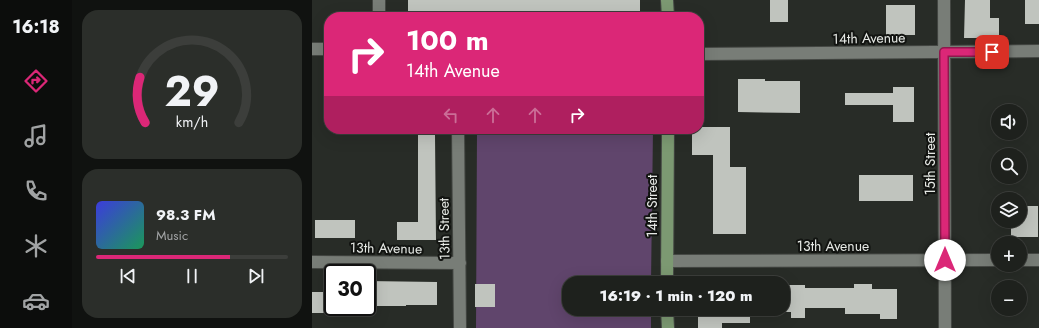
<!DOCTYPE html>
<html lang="en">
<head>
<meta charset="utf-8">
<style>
  :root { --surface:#1e211d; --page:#2b2e2a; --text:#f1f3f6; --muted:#a1a3a4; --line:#3c3e3b; --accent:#db2777 }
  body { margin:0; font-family:Jost,sans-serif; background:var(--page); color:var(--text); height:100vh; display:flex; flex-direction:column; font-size:15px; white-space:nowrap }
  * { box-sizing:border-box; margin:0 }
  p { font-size:13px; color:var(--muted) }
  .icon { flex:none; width:22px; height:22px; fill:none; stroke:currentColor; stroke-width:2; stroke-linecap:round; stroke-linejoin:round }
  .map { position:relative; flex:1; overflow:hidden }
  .sheet { display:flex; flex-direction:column; gap:10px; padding:10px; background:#101210; width:240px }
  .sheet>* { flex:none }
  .banner { position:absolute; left:12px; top:12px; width:380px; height:122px; border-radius:16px; box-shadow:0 4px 16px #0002,0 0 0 1px var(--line); background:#db2777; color:#fff; overflow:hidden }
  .fabs { position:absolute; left:679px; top:104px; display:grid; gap:8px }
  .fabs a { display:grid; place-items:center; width:36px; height:36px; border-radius:50%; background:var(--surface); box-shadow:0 4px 16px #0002,0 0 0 1px var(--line); font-size:20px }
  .speed { position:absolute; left:12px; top:264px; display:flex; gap:8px; font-size:20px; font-weight:700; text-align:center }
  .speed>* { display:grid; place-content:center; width:52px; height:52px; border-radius:50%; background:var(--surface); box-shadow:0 4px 16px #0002,0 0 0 1px var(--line); line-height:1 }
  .speed .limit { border:2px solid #111; border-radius:6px; background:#fff; color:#111 }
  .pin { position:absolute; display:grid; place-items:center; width:34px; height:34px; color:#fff; margin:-17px; border-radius:8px; box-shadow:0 2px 6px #0006 }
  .me { position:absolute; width:44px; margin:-22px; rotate:0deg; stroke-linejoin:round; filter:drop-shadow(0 0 3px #0008) }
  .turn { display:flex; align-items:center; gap:14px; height:84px; padding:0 16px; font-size:18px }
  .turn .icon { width:52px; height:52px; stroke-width:2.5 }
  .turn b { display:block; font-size:28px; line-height:34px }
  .lanes { display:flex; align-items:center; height:38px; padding:0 16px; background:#0003; justify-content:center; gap:20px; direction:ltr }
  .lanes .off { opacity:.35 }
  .sheet .card { flex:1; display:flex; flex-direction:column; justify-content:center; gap:6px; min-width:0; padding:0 14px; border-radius:16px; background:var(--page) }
  .sheet .dial { align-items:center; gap:0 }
  .dial svg { height:104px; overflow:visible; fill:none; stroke:var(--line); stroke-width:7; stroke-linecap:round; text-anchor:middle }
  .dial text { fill:var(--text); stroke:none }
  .song { display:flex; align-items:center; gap:12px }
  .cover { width:48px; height:48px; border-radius:6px; background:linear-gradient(135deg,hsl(240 70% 55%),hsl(150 70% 35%)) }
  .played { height:4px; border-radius:2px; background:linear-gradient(90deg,var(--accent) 70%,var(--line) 70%) }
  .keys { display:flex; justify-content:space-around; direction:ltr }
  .trip { position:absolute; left:250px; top:276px; width:228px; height:40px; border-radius:16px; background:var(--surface); box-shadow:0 4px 16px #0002,0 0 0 1px var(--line); font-weight:800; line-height:40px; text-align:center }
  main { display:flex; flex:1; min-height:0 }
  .tab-bar { display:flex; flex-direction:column; width:72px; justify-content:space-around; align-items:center; background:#0c0d0c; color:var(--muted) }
  .tab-bar .icon { width:28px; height:28px }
  .tab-bar .on { color:var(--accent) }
  .tab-bar b { font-size:18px; color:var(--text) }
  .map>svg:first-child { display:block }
  .green { fill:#60456c }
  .building { fill:#c0c4be }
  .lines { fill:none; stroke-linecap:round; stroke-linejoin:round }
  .minor-casing { stroke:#444743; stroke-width:14 }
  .major-casing { stroke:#444743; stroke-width:14 }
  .minor { stroke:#787d77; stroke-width:12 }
  .major { stroke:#7c9972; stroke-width:12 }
  .route-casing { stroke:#8e194d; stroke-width:10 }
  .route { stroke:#db2777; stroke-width:7 }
  .labels { text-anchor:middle; stroke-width:4; stroke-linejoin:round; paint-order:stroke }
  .street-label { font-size:14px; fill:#e6e9e5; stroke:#121411 }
</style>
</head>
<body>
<main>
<nav class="tab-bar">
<b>16:18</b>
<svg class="icon on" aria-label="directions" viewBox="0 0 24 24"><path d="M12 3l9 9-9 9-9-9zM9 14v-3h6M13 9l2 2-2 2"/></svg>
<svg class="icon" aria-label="music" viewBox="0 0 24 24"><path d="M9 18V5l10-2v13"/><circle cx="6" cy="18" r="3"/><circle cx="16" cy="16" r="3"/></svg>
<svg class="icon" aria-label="phone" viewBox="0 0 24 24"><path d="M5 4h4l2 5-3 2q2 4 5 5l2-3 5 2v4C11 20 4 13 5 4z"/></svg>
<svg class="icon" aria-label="climate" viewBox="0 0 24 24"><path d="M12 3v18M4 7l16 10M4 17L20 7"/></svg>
<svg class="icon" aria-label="car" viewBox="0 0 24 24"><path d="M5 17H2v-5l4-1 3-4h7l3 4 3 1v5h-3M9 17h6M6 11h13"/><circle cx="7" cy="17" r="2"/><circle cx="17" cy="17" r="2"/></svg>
</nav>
<section class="sheet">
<div class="card dial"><svg viewBox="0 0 100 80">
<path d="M14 69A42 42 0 1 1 86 69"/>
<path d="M14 69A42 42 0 0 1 10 34" stroke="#db2777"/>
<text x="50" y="56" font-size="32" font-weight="700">29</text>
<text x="50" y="72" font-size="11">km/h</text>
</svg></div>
<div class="card">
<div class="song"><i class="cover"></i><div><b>98.3 FM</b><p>Music</p></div></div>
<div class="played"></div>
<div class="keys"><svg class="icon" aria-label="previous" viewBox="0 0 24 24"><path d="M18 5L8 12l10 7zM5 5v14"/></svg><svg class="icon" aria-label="pause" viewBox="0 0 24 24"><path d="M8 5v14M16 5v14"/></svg><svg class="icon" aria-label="next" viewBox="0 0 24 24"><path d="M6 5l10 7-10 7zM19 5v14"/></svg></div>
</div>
</section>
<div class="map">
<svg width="727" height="328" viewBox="0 0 727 328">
  <rect width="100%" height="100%" fill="#282c27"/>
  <path class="green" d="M165,129H341L339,283H257V309H339V328H164Z"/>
  <path class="building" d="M96,0H328V17H96Z
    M458,0H476V22H458Z
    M653,0H678V18H687V38H652Z
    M713,0H727V24H713Z
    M574,5H603V35H574Z
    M426,79H453V81H488V113L426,112Z
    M581,87H602V122H581V105H533V93H581Z
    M387,127H418V167H434V234H401V155H380V129H387Z
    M106,135H123L124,240H85V222H106Z
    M547,175H601V201H547Z
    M708,206H726V237H699V221H708Z
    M3,220H43V238H3Z
    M55,281L125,282V305H94V306H55Z
    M163,284H183V307H163Z
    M542,284H560V289H585V319H568V314H533V308H493V318H479V312H471V285H493V288H542Z
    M0,292H16V313H0Z
    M386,309H438V323H410V328H386Z"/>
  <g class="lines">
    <defs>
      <path id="minor" d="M632,0L633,328
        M67,17V0
        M0,49H17
        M387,54L727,51
        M146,129L148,328
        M708,260H727
        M355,261L686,260
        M0,262L148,263"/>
      <path id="major" d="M355,0L356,17
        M355,283L356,129
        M355,309L356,328"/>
    </defs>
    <use href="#minor" class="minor-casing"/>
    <use href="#major" class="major-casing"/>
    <use href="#minor" class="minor"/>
    <use href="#major" class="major"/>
  </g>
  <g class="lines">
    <defs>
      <path id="route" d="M633,260L632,52H680"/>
    </defs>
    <use href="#route" class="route-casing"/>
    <use href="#route" class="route"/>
  </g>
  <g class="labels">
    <g class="street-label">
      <text transform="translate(557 38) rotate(-1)" y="5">14th Avenue</text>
      <text transform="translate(618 164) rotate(-90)" y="5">15th Street</text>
      <text transform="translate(340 206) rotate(-90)" y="5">14th Street</text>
      <text transform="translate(132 229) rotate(-91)" y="5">13th Street</text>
      <text x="521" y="251">13th Avenue</text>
      <text transform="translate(74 248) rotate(1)" y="5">13th Avenue</text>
    </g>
  </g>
</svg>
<div class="fabs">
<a><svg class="icon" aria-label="sound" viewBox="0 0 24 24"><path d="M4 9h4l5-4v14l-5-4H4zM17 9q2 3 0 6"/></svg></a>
<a><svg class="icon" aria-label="search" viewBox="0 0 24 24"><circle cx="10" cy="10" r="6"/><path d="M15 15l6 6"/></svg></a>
<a><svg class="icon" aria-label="layers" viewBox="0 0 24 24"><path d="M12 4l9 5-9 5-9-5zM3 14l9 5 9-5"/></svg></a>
<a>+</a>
<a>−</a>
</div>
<div class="speed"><div class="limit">30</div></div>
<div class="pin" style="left:680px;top:52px;background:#d93025"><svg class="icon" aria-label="arrive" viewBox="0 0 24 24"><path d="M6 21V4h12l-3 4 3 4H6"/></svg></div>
<svg class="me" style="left:633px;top:260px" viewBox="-20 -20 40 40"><circle r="19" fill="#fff"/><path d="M0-13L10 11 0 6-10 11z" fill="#db2777"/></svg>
<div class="trip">16:19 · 1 min · 120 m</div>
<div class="banner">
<div class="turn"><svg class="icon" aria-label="right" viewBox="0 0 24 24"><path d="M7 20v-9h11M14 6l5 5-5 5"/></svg><div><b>100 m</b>14th Avenue</div></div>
<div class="lanes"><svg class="icon off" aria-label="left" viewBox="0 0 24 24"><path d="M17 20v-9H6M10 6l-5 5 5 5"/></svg><svg class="icon off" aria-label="ahead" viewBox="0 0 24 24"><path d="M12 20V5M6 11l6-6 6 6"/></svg><svg class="icon off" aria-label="ahead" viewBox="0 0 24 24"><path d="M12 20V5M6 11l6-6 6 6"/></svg><svg class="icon" aria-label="right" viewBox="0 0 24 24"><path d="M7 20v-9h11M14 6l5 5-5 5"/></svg></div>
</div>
</div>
</main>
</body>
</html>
